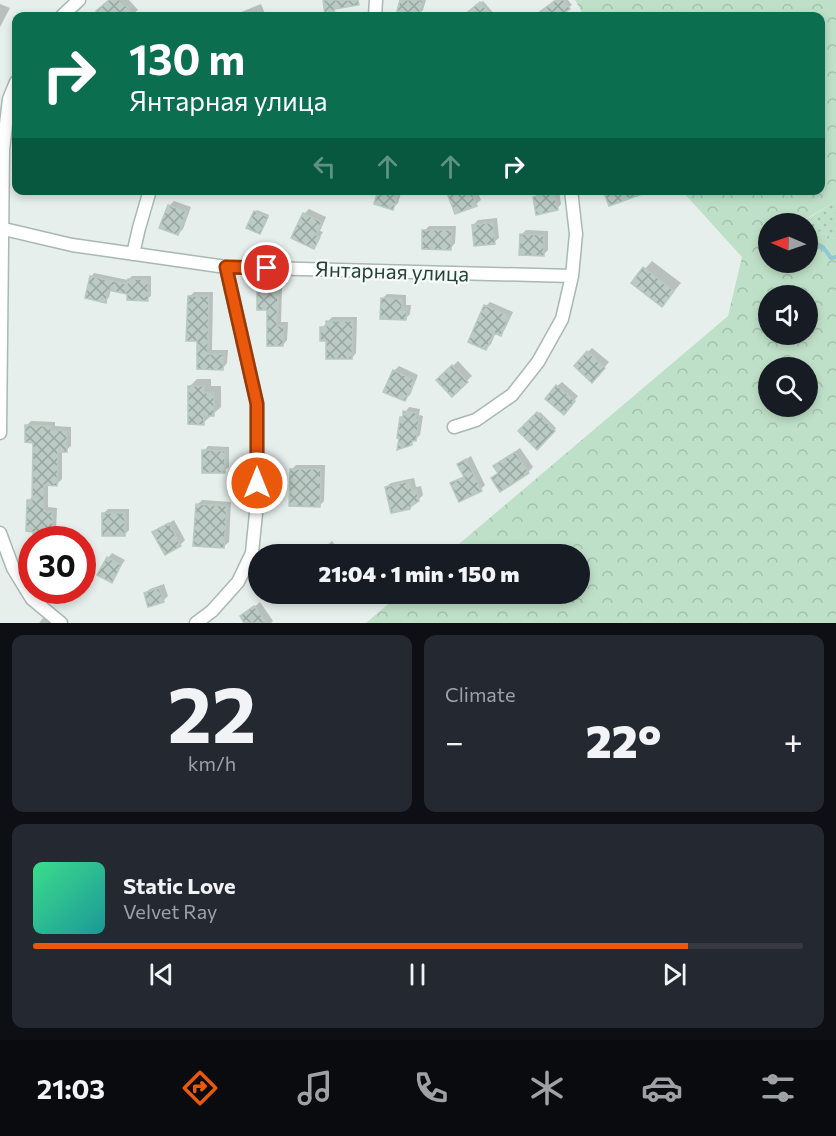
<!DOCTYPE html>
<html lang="en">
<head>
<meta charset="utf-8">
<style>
  :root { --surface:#171b24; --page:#242831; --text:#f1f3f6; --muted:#9ea1a6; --line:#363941; --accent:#ea580c }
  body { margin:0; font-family:Commissioner,sans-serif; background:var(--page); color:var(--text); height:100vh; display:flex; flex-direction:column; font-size:22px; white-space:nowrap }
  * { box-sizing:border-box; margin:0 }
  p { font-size:20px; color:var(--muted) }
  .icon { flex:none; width:33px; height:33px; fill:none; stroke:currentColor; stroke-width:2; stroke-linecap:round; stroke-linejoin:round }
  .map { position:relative; height:623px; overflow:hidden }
  .panel { display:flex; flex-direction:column; gap:12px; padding:12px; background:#0d0f14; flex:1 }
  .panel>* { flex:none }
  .guide { position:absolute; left:12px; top:12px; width:813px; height:183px; border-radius:12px; box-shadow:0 3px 9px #0003; background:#0b6e4f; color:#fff; overflow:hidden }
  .needle { width:39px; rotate:272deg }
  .fabs { position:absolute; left:758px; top:213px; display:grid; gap:12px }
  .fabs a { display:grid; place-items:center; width:60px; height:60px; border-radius:50%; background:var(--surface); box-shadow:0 3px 9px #0003; font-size:30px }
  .speed { position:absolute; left:18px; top:526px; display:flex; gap:12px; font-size:30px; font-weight:700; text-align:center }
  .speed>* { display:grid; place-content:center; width:78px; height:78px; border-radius:50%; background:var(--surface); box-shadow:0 3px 9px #0003; line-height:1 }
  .speed .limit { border:9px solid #d22; background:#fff; color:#111 }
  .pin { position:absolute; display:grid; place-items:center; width:51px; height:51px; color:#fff; margin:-26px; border:3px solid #fff; border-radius:50%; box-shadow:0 2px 6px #0007 }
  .me { position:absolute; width:66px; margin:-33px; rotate:0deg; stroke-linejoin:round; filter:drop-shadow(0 0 4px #0008) }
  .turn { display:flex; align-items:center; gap:21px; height:126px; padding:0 18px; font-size:27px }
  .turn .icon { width:78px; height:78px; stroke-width:2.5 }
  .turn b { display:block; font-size:42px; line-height:51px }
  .lanes { display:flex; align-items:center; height:57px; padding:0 18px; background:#0003; justify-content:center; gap:30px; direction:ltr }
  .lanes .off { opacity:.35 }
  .big { font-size:45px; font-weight:800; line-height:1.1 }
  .panel .widget { flex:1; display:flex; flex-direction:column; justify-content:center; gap:9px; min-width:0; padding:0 21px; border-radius:12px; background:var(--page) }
  .panel .dial { align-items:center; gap:0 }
  .dial b { font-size:78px; line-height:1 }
  .song { display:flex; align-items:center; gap:18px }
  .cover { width:72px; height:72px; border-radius:9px; background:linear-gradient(135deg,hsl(150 70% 55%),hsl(180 70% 35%)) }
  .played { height:6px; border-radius:3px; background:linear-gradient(90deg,var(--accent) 85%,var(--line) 85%) }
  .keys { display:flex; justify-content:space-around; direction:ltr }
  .heat { display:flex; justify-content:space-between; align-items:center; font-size:33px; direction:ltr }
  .panel .tiles { flex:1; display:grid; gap:12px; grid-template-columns:1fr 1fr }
  .widget:last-child { grid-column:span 2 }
  .trip { position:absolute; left:248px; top:544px; width:342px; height:60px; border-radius:30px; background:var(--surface); box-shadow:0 3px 9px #0003; font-weight:800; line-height:60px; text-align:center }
  .tabs { display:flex; height:96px; justify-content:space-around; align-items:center; background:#090b0e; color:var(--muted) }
  .tabs .icon { width:42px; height:42px }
  .tabs .current { color:var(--accent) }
  .tabs b { font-size:27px; color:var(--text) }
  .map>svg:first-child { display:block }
  .forest { fill:url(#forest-crowns); fill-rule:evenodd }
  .garden { fill:url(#garden-dots) }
  .shadow { fill:#0003 }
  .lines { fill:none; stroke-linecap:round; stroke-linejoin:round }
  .stream { stroke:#8ec9d4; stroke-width:4 }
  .building { fill:url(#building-cross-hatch); stroke:#b8c9c2; stroke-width:1.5 }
  .street-casing { stroke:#a8b8b2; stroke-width:15 }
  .street { stroke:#fff; stroke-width:12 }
  .route-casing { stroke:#983908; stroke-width:15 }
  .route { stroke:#ea580c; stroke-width:10 }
  .labels { text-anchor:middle; stroke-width:4.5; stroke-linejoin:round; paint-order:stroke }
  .street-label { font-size:21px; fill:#24423a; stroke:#f7fbf9 }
</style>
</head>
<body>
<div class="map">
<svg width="836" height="623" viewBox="0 0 836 623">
  <defs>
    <pattern id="forest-crowns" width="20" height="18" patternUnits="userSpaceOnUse" patternTransform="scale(1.5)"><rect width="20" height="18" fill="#bfe0c8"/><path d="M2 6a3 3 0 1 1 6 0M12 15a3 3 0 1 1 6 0" fill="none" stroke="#a4c1ad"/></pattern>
    <pattern id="garden-dots" width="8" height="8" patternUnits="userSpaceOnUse" patternTransform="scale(1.5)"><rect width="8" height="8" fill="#bfe0c8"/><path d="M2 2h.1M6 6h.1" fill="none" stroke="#a4c1ad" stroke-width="1.8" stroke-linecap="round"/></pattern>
    <pattern id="building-cross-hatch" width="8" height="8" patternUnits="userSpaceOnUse" patternTransform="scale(1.5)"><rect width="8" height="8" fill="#bbcac4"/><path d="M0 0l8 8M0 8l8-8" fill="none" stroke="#98a6a0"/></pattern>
  </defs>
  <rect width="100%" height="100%" fill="#e6efeb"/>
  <path class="forest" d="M575,0H836V201L801,222L803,223L768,224V262H807V226L836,239V623H366L400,594H579V555H446L728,316L742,257L682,191L820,190V16H584ZM768,296H807V334H768ZM768,368H807V406H768Z"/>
  <path class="garden" d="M836,201V239L807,226V224L801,223Z"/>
  <path class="shadow" d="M110,0H129L138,10L130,16H102L98,12Z
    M402,0H426L423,10L419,14Z
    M557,0H568L572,5L557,16H535Z
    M483,1L496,16H464Z
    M0,4L10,8L0,27Z
    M261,4L266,16H235L239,13Z
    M380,190H402L398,203L393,208Z
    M452,190H477L481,200L476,204L449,194Z
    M549,190H559L561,204L557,209L534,197L539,193Z
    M174,201L191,207L183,229L178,234L169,206Z
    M309,209L326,217L320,231L323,232L313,247L304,214Z
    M257,210L269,215L261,231L255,212Z
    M497,218L499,238L494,242L473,225L478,220Z
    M429,226H456L455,243L451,248L424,231Z
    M526,230L548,231V250L543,255L521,235Z
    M652,261L681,283L662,305L633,282Z
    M94,273L128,280L132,276H151V296L147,299L111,289L109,297L106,301L91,277Z
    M263,287L282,288L281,322H288L287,340L283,345L269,309L258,292Z
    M194,292H213L212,350H228L227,363L223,368H198L199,340L189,297Z
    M387,294L406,295V305H411L410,314L406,318L382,299Z
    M490,302L513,312L505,329L500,334L496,332L491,344L486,349V306Z
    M332,317H357L356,353L352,358L327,340L322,328Z
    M592,348L609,362L597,376L588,352Z
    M458,361L472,376L452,395L438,380Z
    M399,366L418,375L410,395L405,399L394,371Z
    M197,379H211V386H221V407L203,423L190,386Z
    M562,382L578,396L568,408L557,386Z
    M409,407L420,409L419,415L423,416L420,435L411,443L401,438V418Z
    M540,412L556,428L537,448L520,431Z
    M31,421L55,422V426L71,427V446L66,450H62V479L57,484H48V507L57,508L56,531L52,536L28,501L33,496L34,441L26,426Z
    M208,446L229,447V467L224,471L204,451Z
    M520,448L533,467L528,472L499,473L495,466Z
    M471,456L485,485L481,489L452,484L465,475L459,464Z
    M296,465H325L324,501L320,505L291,470Z
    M414,478L416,487L421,486L423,495L410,508L386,487L391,483Z
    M202,500L231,502L229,542L224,546L197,505Z
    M108,509H129V530L124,535L104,513Z
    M174,520L185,540L180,545L154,532Z
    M332,541L344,555H316Z
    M112,553L125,560L111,581L108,558Z
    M164,584L168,596L163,601L145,593L150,589Z
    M260,602L273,621L271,623H246L242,617Z
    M43,618L52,622V623H39Z"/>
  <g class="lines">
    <path class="stream" d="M807,239L823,247L831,258L836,257"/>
  </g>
  <path class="building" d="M109,0H121L135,16H100L96,11Z
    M323,0H358L359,5L334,9L335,14L325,15Z
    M400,0H423L419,16L397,11Z
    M556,0H564L570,9L559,16H534Z
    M480,2L492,16H463Z
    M378,190L399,192L393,210L374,204Z
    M455,190H471L477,206L455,214L447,193Z
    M603,190H648V192L609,206Z
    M554,192L558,210L536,215L533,197Z
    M168,205L187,212L178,235L159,228Z
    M254,211L268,217L260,234L246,228Z
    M303,213L322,222L316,235L320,237L314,249L291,238Z
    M493,222L495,244L474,246L472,225Z
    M422,230H452L451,250L422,249Z
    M520,234L544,235V256L519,255Z
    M643,267L674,291L662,307L631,283Z
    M90,276L127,284L128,279H148V301L127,300V294L108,290L106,303L85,298Z
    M257,291L278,292L277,326H284L283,346H267V310H257Z
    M188,296H209L208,354H224L223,370L197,369V341H186Z
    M381,298L402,299V309H407L406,320L380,319Z
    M484,305L509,316L501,336L494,333L486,350L468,342Z
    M326,321H353L352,359H326V341H320V327H326Z
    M587,351L605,368L592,383L574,366Z
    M452,365L468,382L452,397L436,380Z
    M393,370L415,380L405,401L383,392Z
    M556,385L575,401L564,415L545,399Z
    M188,386H204V393H214V416H204V425L188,424Z
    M403,411L416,413L415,419L419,420L416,441H412V445L397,450L399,439L397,438L400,417H403Z
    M537,412L555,431L537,450L518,431Z
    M25,425L51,426V430L67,431V452H58L57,486L44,485V511L53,512L52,538L33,537V532L26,531L27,500H32L33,443L25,442Z
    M202,450L225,451V473H202Z
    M515,452L529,473L500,492L491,478L498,473L493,466Z
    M466,459L482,491L459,502L450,483L464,477L457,464Z
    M290,469H321L320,507L289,506Z
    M410,481L412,491L416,490L419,501L411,506L410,509L391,513L385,487Z
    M196,504L227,506L224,548L193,546Z
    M102,513H125V536H102Z
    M169,523L181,546L165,555L152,532Z
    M107,557L121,565L112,583L97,575Z
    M159,588L164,602L148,607L144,593Z
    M254,606L267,623H244L240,616Z"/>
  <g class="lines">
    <defs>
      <path id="street" d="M62,16L79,0
        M375,16L376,0
        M0,228L72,245L226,267L572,276
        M133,254L139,228L150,190
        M454,427L476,420L512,395L538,362L562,319L572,276L576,234L571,190
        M0,433L3,150L9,99L16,82
        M0,533L13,568L32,599L61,623
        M196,623L212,611L238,582L252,553L257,503V403L226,267"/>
    </defs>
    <use href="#street" class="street-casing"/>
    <use href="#street" class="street"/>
  </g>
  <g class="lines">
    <defs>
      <path id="route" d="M257,483V404L226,267L267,268"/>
    </defs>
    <use href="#route" class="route-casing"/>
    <use href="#route" class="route"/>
  </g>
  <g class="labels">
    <g class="street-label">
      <text transform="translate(392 272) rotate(2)" y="7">Янтарная улица</text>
    </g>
  </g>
</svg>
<div class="fabs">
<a><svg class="needle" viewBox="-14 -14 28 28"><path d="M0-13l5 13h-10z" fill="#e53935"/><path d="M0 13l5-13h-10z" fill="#9ea1a6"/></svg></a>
<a><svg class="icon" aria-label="sound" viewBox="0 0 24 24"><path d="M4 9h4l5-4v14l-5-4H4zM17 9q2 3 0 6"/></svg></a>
<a><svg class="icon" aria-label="search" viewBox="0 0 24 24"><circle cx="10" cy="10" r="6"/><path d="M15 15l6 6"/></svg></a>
</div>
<div class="speed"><div class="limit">30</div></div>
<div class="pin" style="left:267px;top:268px;background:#d93025"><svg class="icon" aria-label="arrive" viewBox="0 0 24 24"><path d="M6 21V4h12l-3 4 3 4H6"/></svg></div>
<svg class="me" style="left:257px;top:483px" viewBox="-20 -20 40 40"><circle r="17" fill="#ea580c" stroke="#fff" stroke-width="3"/><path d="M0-11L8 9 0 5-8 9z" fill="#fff"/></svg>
<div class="trip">21:04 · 1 min · 150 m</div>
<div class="guide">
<div class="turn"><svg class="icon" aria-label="right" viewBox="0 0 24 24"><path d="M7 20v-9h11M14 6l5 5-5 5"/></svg><div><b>130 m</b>Янтарная улица</div></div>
<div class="lanes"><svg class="icon off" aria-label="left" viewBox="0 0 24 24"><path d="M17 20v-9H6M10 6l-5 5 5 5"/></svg><svg class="icon off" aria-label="ahead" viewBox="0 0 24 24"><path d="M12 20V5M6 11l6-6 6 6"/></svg><svg class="icon off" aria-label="ahead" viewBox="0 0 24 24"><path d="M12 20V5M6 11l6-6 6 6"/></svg><svg class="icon" aria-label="right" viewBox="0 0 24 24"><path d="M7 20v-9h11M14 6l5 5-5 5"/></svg></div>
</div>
</div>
<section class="panel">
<div class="tiles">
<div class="widget dial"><b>22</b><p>km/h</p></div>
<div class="widget"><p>Climate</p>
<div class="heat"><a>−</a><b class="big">22°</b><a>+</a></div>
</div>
<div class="widget">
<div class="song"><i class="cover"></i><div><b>Static Love</b><p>Velvet Ray</p></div></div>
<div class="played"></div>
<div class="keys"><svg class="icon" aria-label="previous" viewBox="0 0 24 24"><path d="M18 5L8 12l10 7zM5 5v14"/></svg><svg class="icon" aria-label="pause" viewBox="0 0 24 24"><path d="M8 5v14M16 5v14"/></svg><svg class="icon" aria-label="next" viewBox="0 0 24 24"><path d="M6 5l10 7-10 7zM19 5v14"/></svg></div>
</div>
</div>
</section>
<nav class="tabs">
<b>21:03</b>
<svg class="icon current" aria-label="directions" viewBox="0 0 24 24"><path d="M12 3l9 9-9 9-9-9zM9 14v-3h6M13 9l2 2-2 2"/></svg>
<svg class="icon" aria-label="music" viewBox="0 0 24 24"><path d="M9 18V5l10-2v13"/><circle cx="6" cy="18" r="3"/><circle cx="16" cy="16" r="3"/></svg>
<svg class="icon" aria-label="phone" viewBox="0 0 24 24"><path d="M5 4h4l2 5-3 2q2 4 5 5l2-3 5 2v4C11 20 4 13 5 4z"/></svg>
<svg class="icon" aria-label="climate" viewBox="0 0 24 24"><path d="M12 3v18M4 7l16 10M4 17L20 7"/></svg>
<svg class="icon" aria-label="car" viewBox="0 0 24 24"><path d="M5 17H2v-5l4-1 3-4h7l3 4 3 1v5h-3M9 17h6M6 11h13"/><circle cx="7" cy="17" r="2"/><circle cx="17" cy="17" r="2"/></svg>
<svg class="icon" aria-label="filters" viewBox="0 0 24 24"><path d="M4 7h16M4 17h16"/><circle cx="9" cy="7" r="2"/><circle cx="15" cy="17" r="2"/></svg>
</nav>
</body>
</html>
